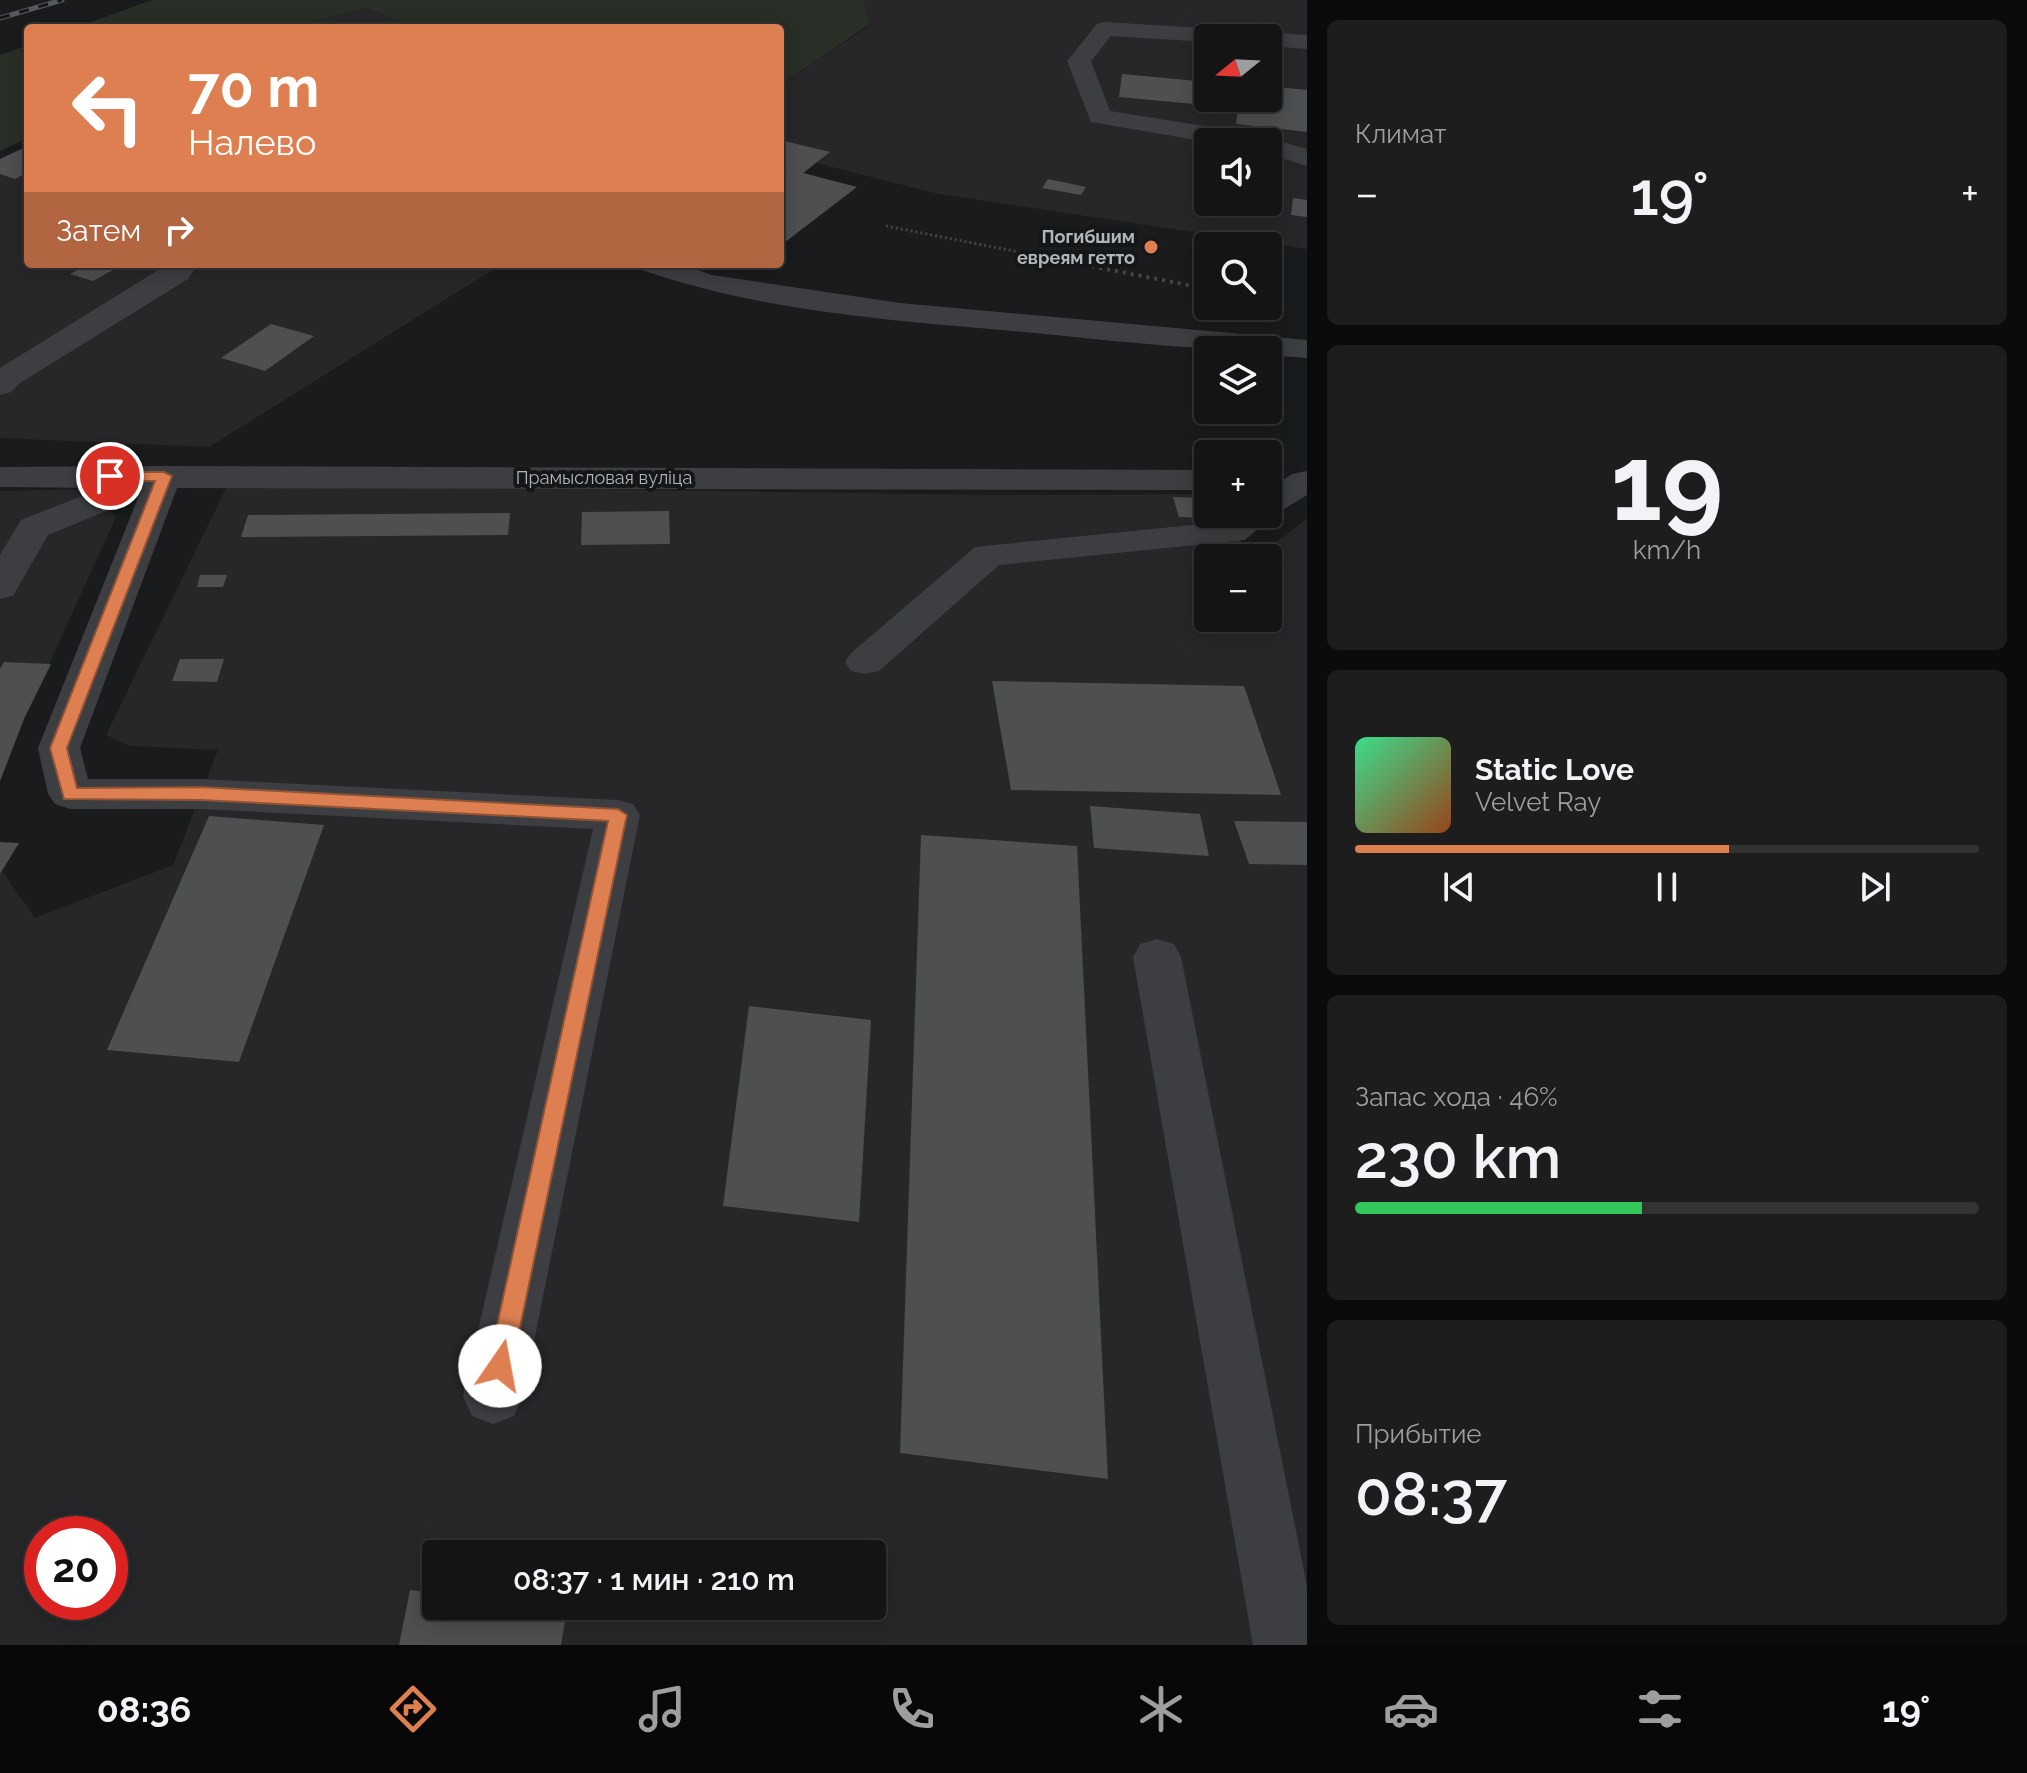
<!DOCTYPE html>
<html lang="ru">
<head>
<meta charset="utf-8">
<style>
  :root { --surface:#141415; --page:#1d1d1e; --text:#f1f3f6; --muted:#9d9ea0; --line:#333334; --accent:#de7f51 }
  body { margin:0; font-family:Raleway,sans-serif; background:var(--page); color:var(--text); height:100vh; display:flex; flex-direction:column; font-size:30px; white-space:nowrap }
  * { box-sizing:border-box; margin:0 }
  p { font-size:26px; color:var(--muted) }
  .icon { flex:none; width:44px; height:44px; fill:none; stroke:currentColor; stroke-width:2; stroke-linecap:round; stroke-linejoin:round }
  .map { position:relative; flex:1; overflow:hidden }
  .drawer { display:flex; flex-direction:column; gap:20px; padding:20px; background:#0b0b0c; width:720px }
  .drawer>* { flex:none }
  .guide { position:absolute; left:24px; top:24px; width:760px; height:244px; border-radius:8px; box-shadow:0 4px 20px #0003,0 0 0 2px var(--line); background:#de7f51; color:#fff; overflow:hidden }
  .needle { width:52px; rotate:252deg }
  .controls { position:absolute; left:1194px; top:24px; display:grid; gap:16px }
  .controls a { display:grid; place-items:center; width:88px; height:88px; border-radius:8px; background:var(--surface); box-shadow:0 4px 20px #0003,0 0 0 2px var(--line); font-size:40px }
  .speed { position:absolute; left:24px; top:1516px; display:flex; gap:16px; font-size:40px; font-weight:700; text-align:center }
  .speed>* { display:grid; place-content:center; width:104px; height:104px; border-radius:50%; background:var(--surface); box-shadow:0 4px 20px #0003,0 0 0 2px var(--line); line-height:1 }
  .speed .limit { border:12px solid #d22; background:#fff; color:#111 }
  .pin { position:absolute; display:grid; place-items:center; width:68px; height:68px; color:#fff; margin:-34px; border:4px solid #fff; border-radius:50%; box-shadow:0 2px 8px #0007 }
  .me { position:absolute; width:88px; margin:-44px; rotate:12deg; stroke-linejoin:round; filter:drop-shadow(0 0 6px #0008) }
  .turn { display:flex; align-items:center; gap:28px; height:168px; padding:0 32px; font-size:36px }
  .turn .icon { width:104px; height:104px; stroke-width:2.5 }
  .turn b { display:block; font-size:56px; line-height:68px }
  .then { display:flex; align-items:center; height:76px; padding:0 32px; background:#0003; gap:16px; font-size:30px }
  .big { font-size:60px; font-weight:600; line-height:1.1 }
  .drawer .tile { flex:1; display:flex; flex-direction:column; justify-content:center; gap:12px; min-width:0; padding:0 28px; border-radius:12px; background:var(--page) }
  .drawer .dial { align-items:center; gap:0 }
  .dial b { font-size:104px; line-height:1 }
  .song { display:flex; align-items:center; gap:24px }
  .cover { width:96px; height:96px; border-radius:12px; background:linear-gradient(135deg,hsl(150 70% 55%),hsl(20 70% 35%)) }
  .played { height:8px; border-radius:4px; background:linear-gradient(90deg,var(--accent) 60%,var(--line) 60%) }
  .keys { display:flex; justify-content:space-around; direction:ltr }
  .heat { display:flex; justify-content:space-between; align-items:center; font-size:44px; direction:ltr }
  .charge { height:12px; border-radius:6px; background:linear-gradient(90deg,#34c759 46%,var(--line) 0) }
  .trip { position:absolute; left:422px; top:1540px; width:464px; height:80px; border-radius:8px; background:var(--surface); box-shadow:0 4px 20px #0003,0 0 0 2px var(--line); font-weight:600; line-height:80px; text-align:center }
  .menu { display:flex; height:128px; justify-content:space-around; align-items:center; background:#080808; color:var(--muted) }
  .menu .icon { width:56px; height:56px }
  .menu .selected { color:var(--accent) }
  .menu b { font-size:36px; color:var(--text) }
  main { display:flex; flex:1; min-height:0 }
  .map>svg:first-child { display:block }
  .built { fill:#272729; fill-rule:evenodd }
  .green { fill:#292e27 }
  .building { fill:#4d4f51 }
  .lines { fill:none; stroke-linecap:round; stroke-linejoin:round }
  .path-far1 { stroke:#424648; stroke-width:3; stroke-dasharray:2 3; stroke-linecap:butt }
  .path { stroke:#424648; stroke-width:4; stroke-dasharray:3 5; stroke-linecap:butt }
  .minor { fill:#3c3e41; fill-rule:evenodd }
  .rail-casing { stroke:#55595c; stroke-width:5 }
  .rail { stroke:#151617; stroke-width:3; stroke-dasharray:10; stroke-linecap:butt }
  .route { fill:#de7f51; stroke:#905335; stroke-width:2 }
  .poi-dot { fill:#de7f51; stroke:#151617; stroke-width:3 }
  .labels { text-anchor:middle; stroke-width:8; stroke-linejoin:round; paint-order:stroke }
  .far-poi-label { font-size:18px; font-weight:bold; fill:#afb6ba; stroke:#151617; text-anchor:end }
  .far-street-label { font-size:18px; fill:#afb6ba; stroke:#151617 }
</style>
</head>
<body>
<main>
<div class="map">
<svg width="1307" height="1645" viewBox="0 0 1307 1645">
  <rect width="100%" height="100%" fill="#1a1b1c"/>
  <path class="built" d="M864,0H1307V249L939,194L816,163L804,173L857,187L780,246V85L870,25ZM1208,38H1268V98H1208ZM1208,142H1268V202H1208Z
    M367,8L414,28H286Z
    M28,146V264H502L209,447L0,438V159Z
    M228,484L996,495L1206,494L1208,514H1220L1232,532L1257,557L1307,519V1645H0V842L19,843L2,871L35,918L173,865L218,750L129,746L106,735ZM1208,558H1268V618H1208ZM42,1534H110V1602H42ZM436,1554H872V1606H436Z
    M90,489L116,517L24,719L0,782V491Z"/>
  <path class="green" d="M152,0H864L870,24L780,85V28H414L367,8L286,28H74Z
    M28,45V138L0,151V55Z"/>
  <path class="building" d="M1122,74L1208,82V98H1226V107L1119,97Z
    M1268,86L1307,90V132L1236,124L1239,98H1268Z
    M780,140L830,152L803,173L857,187L780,246V174L787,169L780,167Z
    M28,146V172L15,179L0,174V159Z
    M1048,179L1086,187L1081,195L1042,188Z
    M1293,198L1307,200V217L1291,215Z
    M88,264H124L93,281L70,274Z
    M271,324L314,336L265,371L221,358Z
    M1173,497L1201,498L1208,518L1179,517Z
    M669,511L670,544L581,545L582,512Z
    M510,513L508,535L241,537L248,515Z
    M200,575H227L223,587H197Z
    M180,659H224L217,682L172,681Z
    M4,662L51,664L24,719L0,781V669Z
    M992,681L1244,686L1281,795L1011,790Z
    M1090,806L1200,814L1209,856L1094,848Z
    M209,816L324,825L239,1062L107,1050Z
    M1234,821L1307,822V865L1249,864Z
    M921,835L1077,846L1108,1479L900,1453Z
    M0,842L19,843L0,874Z
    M749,1006L871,1020L859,1222L723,1206Z
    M410,1590L436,1593V1606L567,1608L561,1645H399Z"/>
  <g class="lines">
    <path class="path-far1" d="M886,226L1070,262"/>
    <path class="path" d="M1060,260L1208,289"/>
    <path class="minor" d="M1105,22L1248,31L1258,36L1268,32L1307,35V49L1268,46V38H1208V42L1111,36L1091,61L1110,111L1254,134L1307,149V166L1268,154V142H1208L1091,122L1067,61L1097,24Z
      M168,264H198L188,279L20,383L11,392L0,395V368Z
      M637,264H680L712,275L900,303L1307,340V358L1268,355V350C1183,350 1098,339 1013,331C889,320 760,311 642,270Z
      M164,466L1208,470V490L177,488L80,748L88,779H201L618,800L633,804L640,815L523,1396L514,1416L493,1424L472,1416L463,1396L593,829L201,809H70L55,804L48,794L38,748L138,498L48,535L13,596L0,599V555L21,520L102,488L0,487V467Z
      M1307,471V495L1274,515L1245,540L999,565L879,671L865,674L851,671L845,662L851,653L975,547L1222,522L1234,514H1268V490L1292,474Z
      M1157,939L1174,944L1181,957L1307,1586V1645H1253L1133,957L1140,944Z"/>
    <defs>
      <path id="rail" d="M0,18L62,0"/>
    </defs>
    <use href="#rail" class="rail-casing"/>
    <use href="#rail" class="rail"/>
  </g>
  <path class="route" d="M164,472L172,476L67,748L77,788L201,787L618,809L627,815L512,1366L508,1374L500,1377L491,1374L488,1366L608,821L201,800L64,799L50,748L155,481H110L102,476L110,472Z"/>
  <circle class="poi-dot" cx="1151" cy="247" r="8"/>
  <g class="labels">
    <g class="far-poi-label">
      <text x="1135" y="243">Погибшим<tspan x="1135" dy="21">евреям гетто</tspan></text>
    </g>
    <g class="far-street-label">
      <text x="604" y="484">Прамысловая вуліца</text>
    </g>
  </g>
</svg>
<div class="controls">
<a><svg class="needle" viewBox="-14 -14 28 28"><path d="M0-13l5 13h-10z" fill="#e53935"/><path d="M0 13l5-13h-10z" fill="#9d9ea0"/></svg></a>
<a><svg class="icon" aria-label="sound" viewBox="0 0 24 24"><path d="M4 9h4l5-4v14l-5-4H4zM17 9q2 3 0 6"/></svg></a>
<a><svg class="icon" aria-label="search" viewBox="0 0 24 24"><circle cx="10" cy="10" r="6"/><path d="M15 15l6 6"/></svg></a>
<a><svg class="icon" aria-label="layers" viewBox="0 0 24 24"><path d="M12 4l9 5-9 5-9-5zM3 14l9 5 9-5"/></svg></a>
<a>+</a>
<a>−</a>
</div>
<div class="speed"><div class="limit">20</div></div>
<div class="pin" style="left:110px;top:476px;background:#d93025"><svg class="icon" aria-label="arrive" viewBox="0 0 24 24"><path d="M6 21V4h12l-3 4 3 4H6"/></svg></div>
<svg class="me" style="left:500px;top:1366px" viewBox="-20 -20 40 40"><circle r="19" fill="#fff"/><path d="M0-13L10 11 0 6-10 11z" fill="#de7f51"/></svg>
<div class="trip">08:37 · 1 мин · 210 m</div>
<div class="guide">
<div class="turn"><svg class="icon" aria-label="left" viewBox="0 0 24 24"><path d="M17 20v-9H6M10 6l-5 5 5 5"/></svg><div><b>70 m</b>Налево</div></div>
<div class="then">Затем<svg class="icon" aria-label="right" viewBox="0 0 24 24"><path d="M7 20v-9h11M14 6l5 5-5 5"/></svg></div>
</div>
</div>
<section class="drawer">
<div class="tile"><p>Климат</p>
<div class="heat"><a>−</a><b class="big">19°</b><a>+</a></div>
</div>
<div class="tile dial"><b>19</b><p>km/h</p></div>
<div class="tile">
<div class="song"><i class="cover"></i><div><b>Static Love</b><p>Velvet Ray</p></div></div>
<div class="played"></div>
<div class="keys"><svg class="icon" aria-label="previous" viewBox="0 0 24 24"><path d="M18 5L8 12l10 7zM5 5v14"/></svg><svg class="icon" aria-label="pause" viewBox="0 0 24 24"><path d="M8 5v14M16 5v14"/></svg><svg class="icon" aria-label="next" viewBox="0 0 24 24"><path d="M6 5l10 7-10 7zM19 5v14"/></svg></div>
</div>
<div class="tile"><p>Запас хода · 46%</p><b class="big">230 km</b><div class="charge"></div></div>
<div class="tile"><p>Прибытие</p><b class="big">08:37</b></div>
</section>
</main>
<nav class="menu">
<b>08:36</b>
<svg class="icon selected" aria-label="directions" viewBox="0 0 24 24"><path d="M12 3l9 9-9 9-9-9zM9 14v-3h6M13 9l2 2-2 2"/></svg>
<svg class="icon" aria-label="music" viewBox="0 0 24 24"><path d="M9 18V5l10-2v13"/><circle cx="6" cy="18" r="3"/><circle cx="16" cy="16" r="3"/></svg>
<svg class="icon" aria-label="phone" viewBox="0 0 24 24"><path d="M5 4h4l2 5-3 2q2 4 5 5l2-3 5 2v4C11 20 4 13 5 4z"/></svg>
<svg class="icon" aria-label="climate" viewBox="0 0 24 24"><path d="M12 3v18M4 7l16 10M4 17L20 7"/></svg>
<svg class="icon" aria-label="car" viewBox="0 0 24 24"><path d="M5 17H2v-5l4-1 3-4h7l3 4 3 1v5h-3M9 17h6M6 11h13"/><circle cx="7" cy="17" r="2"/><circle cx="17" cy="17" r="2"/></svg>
<svg class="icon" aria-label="filters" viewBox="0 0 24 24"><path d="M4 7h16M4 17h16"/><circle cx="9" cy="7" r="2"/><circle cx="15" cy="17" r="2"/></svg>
<b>19°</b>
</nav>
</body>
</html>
